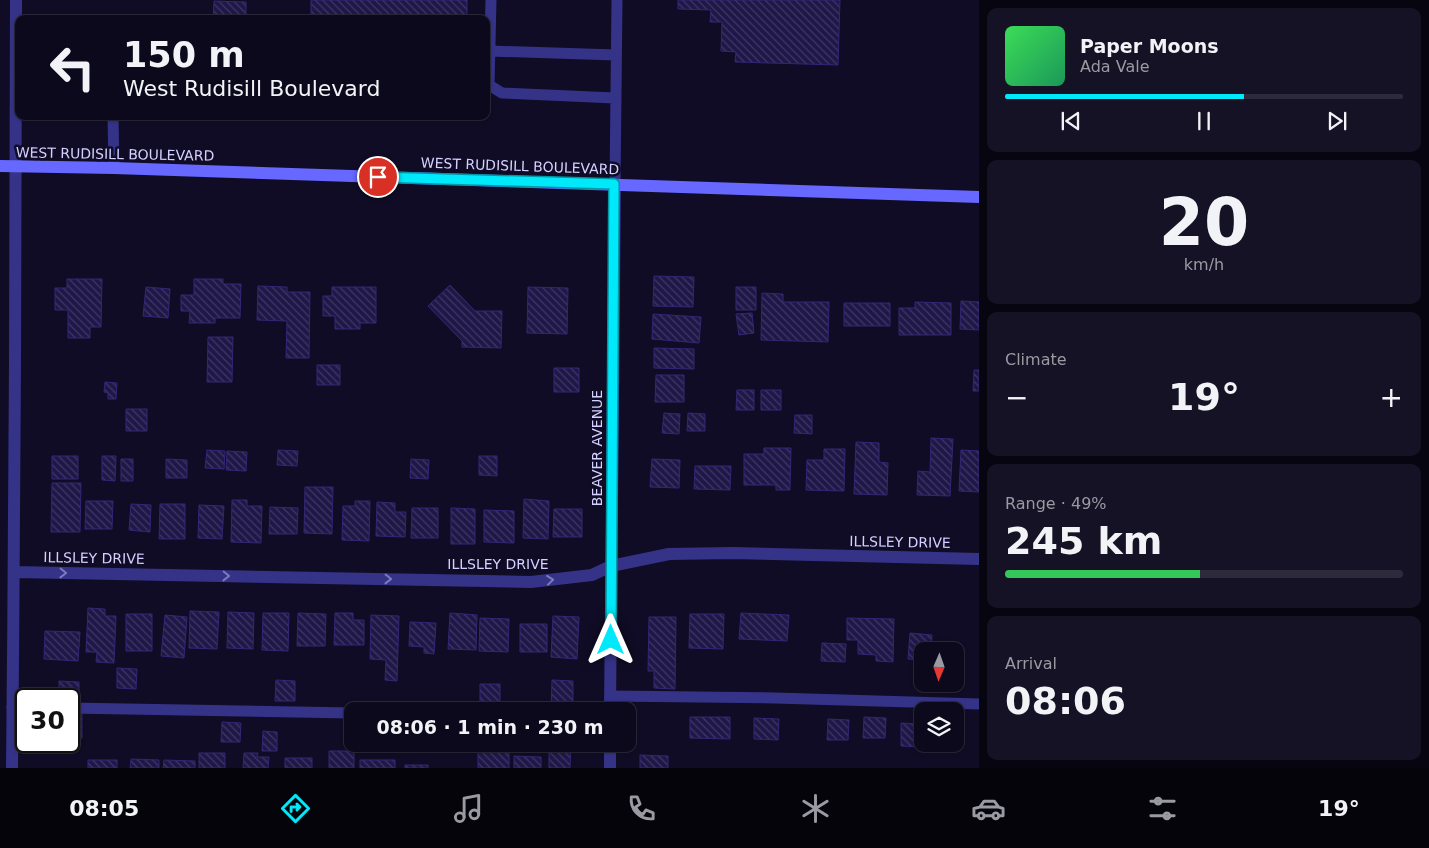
<!DOCTYPE html>
<html lang="en">
<head>
<meta charset="utf-8">
<style>
  :root { --surface:#0c091c; --page:#151225; --text:#f1f3f6; --muted:#9a9aa3; --line:#2c2a3b; --accent:#00e9fb }
  body { margin:0; font-family:"DejaVu Sans",sans-serif; background:var(--page); color:var(--text); height:100vh; display:flex; flex-direction:column; font-size:19px; white-space:nowrap }
  * { box-sizing:border-box; margin:0 }
  p { font-size:16px; color:var(--muted) }
  .icon { flex:none; width:28px; height:28px; fill:none; stroke:currentColor; stroke-width:2; stroke-linecap:round; stroke-linejoin:round }
  .map { position:relative; flex:1; overflow:hidden }
  .panel { display:flex; flex-direction:column; gap:8px; padding:8px; background:#07050f; width:450px }
  .panel>* { flex:none }
  .banner { position:absolute; left:15px; top:15px; width:475px; height:105px; border-radius:10px; box-shadow:0 1px 4px #0004,0 0 0 1px var(--line); background:#0c091c; color:var(--text); overflow:hidden }
  .needle { width:32px; rotate:182deg }
  .buttons { position:absolute; left:914px; top:642px; display:grid; gap:10px }
  .buttons a { display:grid; place-items:center; width:50px; height:50px; border-radius:10px; background:var(--surface); box-shadow:0 1px 4px #0004,0 0 0 1px var(--line); font-size:25px }
  .speed { position:absolute; left:15px; top:688px; display:flex; gap:10px; font-size:25px; font-weight:700; text-align:center }
  .speed>* { display:grid; place-content:center; width:65px; height:65px; border-radius:50%; background:var(--surface); box-shadow:0 1px 4px #0004,0 0 0 1px var(--line); line-height:1 }
  .speed .limit { border:2px solid #111; border-radius:8px; background:#fff; color:#111 }
  .pin { position:absolute; display:grid; place-items:center; width:42px; height:42px; color:#fff; margin:-21px; border:2px solid #fff; border-radius:50%; box-shadow:0 1px 5px #0007 }
  .me { position:absolute; width:55px; margin:-28px; rotate:0deg; stroke-linejoin:round; filter:drop-shadow(0 0 4px #0008) }
  .turn { display:flex; align-items:center; gap:18px; height:105px; padding:0 25px; font-size:22px }
  .turn .icon { width:65px; height:65px; stroke-width:2.5 }
  .turn b { display:block; font-size:35px; line-height:42px }
  .big { font-size:38px; font-weight:600; line-height:1.1 }
  .panel .widget { flex:1; display:flex; flex-direction:column; justify-content:center; gap:8px; min-width:0; padding:0 18px; border-radius:10px; background:var(--page) }
  .panel .dial { align-items:center; gap:0 }
  .dial b { font-size:65px; line-height:1 }
  .song { display:flex; align-items:center; gap:15px }
  .cover { width:60px; height:60px; border-radius:8px; background:linear-gradient(135deg,hsl(130 70% 55%),hsl(150 70% 35%)) }
  .played { height:5px; border-radius:2px; background:linear-gradient(90deg,var(--accent) 60%,var(--line) 60%) }
  .keys { display:flex; justify-content:space-around; direction:ltr }
  .heat { display:flex; justify-content:space-between; align-items:center; font-size:28px; direction:ltr }
  .charge { height:8px; border-radius:4px; background:linear-gradient(90deg,#34c759 49%,var(--line) 0) }
  .trip { position:absolute; left:344px; top:702px; width:292px; height:50px; border-radius:10px; background:var(--surface); box-shadow:0 1px 4px #0004,0 0 0 1px var(--line); font-weight:600; line-height:50px; text-align:center }
  .dock { display:flex; height:80px; justify-content:space-around; align-items:center; background:#05040b; color:var(--muted) }
  .dock .icon { width:35px; height:35px }
  .dock .current { color:var(--accent) }
  .dock b { font-size:22px; color:var(--text) }
  main { display:flex; flex:1; min-height:0 }
  .map>svg:first-child { display:block }
  .building { fill:url(#building-back-hatch); stroke:#342676 }
  .lines { fill:none; stroke-linecap:round; stroke-linejoin:round }
  .lane { stroke:#343388; stroke-width:11 }
  .street { stroke:#343388; stroke-width:12 }
  .secondary { stroke:#6768ff; stroke-width:12 }
  .oneway { stroke:#7c7abe }
  .route-casing { stroke:#0097a3; stroke-width:12 }
  .route { stroke:#00e9fb; stroke-width:9 }
  .labels { text-anchor:middle; stroke-width:5; stroke-linejoin:round; paint-order:stroke }
  .street-label { font-size:14px; fill:#d4d0ff; stroke:#100c25 }
</style>
</head>
<body>
<main>
<div class="map">
<svg width="979" height="768" viewBox="0 0 979 768">
  <defs>
    <pattern id="building-back-hatch" width="6" height="6" patternUnits="userSpaceOnUse" patternTransform="scale(1.25)"><rect width="6" height="6" fill="#1f1748"/><path d="M-1 5l2 2M0 0l6 6M5-1l2 2" fill="none" stroke="#3f3863"/></pattern>
  </defs>
  <rect width="100%" height="100%" fill="#100c25"/>
  <path class="building" d="M311,0H467V19H311Z
    M678,0H840L838,65L735,62L736,52L721,51L722,22H710L711,10L678,9Z
    M214,1L246,2V19H213Z
    M654,276L694,277L693,307L653,306Z
    M67,279H102L101,327H90V338H68V310H55V288H67Z
    M194,279H223V284H241L240,318H215V323H189L190,311H181V295H194Z
    M450,285L475,311H502L501,348L462,347V341L428,306Z
    M258,286L287,287V292H310L309,358H286L287,321L257,320Z
    M146,287L170,289L168,318L143,316Z
    M332,287H376V323H360V329H335V316H323V296H332Z
    M528,287L568,288L567,334L527,333Z
    M736,287H756V310H736Z
    M762,293L783,294V302H829L828,342L761,340Z
    M961,301L979,302V330L960,329Z
    M915,302L951,303V335H899V308H915Z
    M844,303H890V326H844Z
    M752,313L754,333L739,335L736,314Z
    M653,314L701,317L699,343L652,339Z
    M208,337H233L232,382H207Z
    M654,348L694,349V369L654,368Z
    M317,365H340V385H317Z
    M554,368H579V392H554Z
    M974,370H979V391H973Z
    M656,375H684V402H655Z
    M105,382L117,383L116,399H108V393L104,392Z
    M737,390H754V410H736Z
    M761,390H781V410H761Z
    M126,409H147V431H126Z
    M664,413L680,414L679,434L662,433Z
    M688,413L705,414V431H687Z
    M795,415H812V434L794,433Z
    M931,438L953,439L950,496L917,495L918,471L930,472Z
    M856,442L879,443V462L888,463L887,495L854,494Z
    M764,448H791L790,490H776V485H744V454H764Z
    M824,449H845L844,491L806,490L807,460H824Z
    M207,450L225,451L224,469L205,468Z
    M278,450L298,451L297,466L277,465Z
    M961,450L979,451V492L959,491Z
    M227,451L247,452L246,471L226,470Z
    M52,456H78V479H52Z
    M102,456H116L115,481L102,480Z
    M479,456H497V476L479,475Z
    M121,459H133V481H121Z
    M166,459L187,460V478H166Z
    M411,459L429,460L428,479L410,478Z
    M652,459L680,460L679,488L650,487Z
    M695,466H731L730,490L694,489Z
    M52,483H81L80,532H51Z
    M305,487H333L332,534L304,533Z
    M524,499L549,501L548,539L523,538Z
    M232,500H247V506H262L261,543L231,542Z
    M86,501H113L112,529H85Z
    M355,501H370L369,541L342,540L343,506H355Z
    M377,502L395,503V512H406L405,537L376,536Z
    M131,504L151,505L150,532L129,530Z
    M160,504H185V539H159Z
    M199,505L224,506L222,539L198,538Z
    M270,507L298,508L297,534H269Z
    M412,508H438V538H411Z
    M451,508L475,509V544H451Z
    M554,509H582V537H553Z
    M484,510L514,511V543L484,542Z
    M88,608L105,609V616H116L114,663L96,662L97,652H86Z
    M190,611L219,612L217,649L189,648Z
    M228,612L254,613L253,649L227,648Z
    M263,613H289L288,651L262,650Z
    M298,613L326,614L325,646H297Z
    M335,613H353V620H364V645H334Z
    M450,613L477,615L476,650L448,649Z
    M741,613L789,615L787,641L739,639Z
    M126,614H152V651H126Z
    M690,614H724L723,649L689,648Z
    M165,615L187,617L184,658L161,656Z
    M371,615L399,616L397,681L385,680L386,660L370,659Z
    M553,616L579,617L577,659L551,657Z
    M649,617H676L675,689L654,688V671H648Z
    M480,618L509,619L508,652L479,651Z
    M847,618L894,619L893,662L876,661V655L858,654V640H847Z
    M410,622L436,623L434,654L424,653V647L409,646Z
    M520,624H547V652H520Z
    M45,631L80,632L78,661L44,659Z
    M910,633L932,635L931,651H922V660L908,659Z
    M822,643L846,644L845,662L821,661Z
    M117,668L137,669L136,689L117,688Z
    M276,680L295,681V701H275Z
    M552,680L573,681V711H551Z
    M59,681L79,682V700L59,699Z
    M480,684H500V702H480Z
    M69,710L82,711V738H69Z
    M690,717H730V739L690,738Z
    M864,717L886,718L885,738H863Z
    M754,718L779,719L778,740L754,739Z
    M828,719L849,720L848,740H827Z
    M222,722L241,723L240,742H221Z
    M901,723L922,724L923,747L901,746Z
    M263,731L277,732V751H262Z
    M48,741H68V746L48,745Z
    M549,744H571L570,768H549Z
    M478,745H509V768H478Z
    M329,751H354V768H329Z
    M199,753H225V768H199Z
    M244,753H258L257,757H269L268,768H243Z
    M640,755L668,756V768H640Z
    M514,756L541,757V768H514Z
    M285,758H312V768H285Z
    M131,759L159,760V768H130Z
    M88,760H117V768H88Z
    M164,760L195,761V768H163Z
    M360,760H395V768H360Z
    M405,765H428V768H405Z"/>
  <g class="lines">
    <path class="lane" d="M491,0L489,85L502,93L615,98
      M489,51L616,55
      M113,116L114,168
      M615,184L617,0
      M610,696L775,698L979,704
      M12,707H26
      M69,708L352,713"/>
    <path class="street" d="M14,572L531,582L592,575L611,566L669,554L733,553L979,559
      M610,711L615,184
      M610,744V768
      M12,768C13,633 15,498 15,363C16,242 15,121 16,0"/>
    <path class="secondary" d="M0,166L114,168L979,197"/>
  </g>
  <defs><path id="oneway-chevron" d="M-2-3.5L2.5 0L-2 3.5" fill="none" stroke-width="1.6" stroke-linecap="round" stroke-linejoin="round" transform="scale(1.25)"/></defs>
  <g class="oneway">
    <use href="#oneway-chevron" transform="translate(63 573) rotate(1)"/>
    <use href="#oneway-chevron" transform="translate(226 576) rotate(1)"/>
    <use href="#oneway-chevron" transform="translate(388 579) rotate(1)"/>
    <use href="#oneway-chevron" transform="translate(550 580) rotate(-6)"/>
  </g>
  <g class="lines">
    <defs>
      <path id="route" d="M378,177L614,184L611,640"/>
    </defs>
    <use href="#route" class="route-casing"/>
    <use href="#route" class="route"/>
  </g>
  <g class="labels">
    <g class="street-label">
      <text transform="translate(115 154) rotate(1)" y="5">WEST RUDISILL BOULEVARD</text>
      <text transform="translate(520 166) rotate(2)" y="5">WEST RUDISILL BOULEVARD</text>
      <text transform="translate(597 448) rotate(-90)" y="5">BEAVER AVENUE</text>
      <text transform="translate(900 542) rotate(1)" y="5">ILLSLEY DRIVE</text>
      <text transform="translate(94 558) rotate(1)" y="5">ILLSLEY DRIVE</text>
      <text x="498" y="569">ILLSLEY DRIVE</text>
    </g>
  </g>
</svg>
<div class="buttons">
<a><svg class="needle" viewBox="-14 -14 28 28"><path d="M0-13l5 13h-10z" fill="#e53935"/><path d="M0 13l5-13h-10z" fill="#9a9aa3"/></svg></a>
<a><svg class="icon" aria-label="layers" viewBox="0 0 24 24"><path d="M12 4l9 5-9 5-9-5zM3 14l9 5 9-5"/></svg></a>
</div>
<div class="speed"><div class="limit">30</div></div>
<div class="pin" style="left:378px;top:177px;background:#d93025"><svg class="icon" aria-label="arrive" viewBox="0 0 24 24"><path d="M6 21V4h12l-3 4 3 4H6"/></svg></div>
<svg class="me" style="left:611px;top:640px" viewBox="-20 -20 40 40"><path d="M0-17L14 15 0 8-14 15z" fill="#00e9fb" stroke="#fff" stroke-width="4"/></svg>
<div class="trip">08:06 · 1 min · 230 m</div>
<div class="banner">
<div class="turn"><svg class="icon" aria-label="left" viewBox="0 0 24 24"><path d="M17 20v-9H6M10 6l-5 5 5 5"/></svg><div><b>150 m</b>West Rudisill Boulevard</div></div>
</div>
</div>
<section class="panel">
<div class="widget">
<div class="song"><i class="cover"></i><div><b>Paper Moons</b><p>Ada Vale</p></div></div>
<div class="played"></div>
<div class="keys"><svg class="icon" aria-label="previous" viewBox="0 0 24 24"><path d="M18 5L8 12l10 7zM5 5v14"/></svg><svg class="icon" aria-label="pause" viewBox="0 0 24 24"><path d="M8 5v14M16 5v14"/></svg><svg class="icon" aria-label="next" viewBox="0 0 24 24"><path d="M6 5l10 7-10 7zM19 5v14"/></svg></div>
</div>
<div class="widget dial"><b>20</b><p>km/h</p></div>
<div class="widget"><p>Climate</p>
<div class="heat"><a>−</a><b class="big">19°</b><a>+</a></div>
</div>
<div class="widget"><p>Range · 49%</p><b class="big">245 km</b><div class="charge"></div></div>
<div class="widget"><p>Arrival</p><b class="big">08:06</b></div>
</section>
</main>
<nav class="dock">
<b>08:05</b>
<svg class="icon current" aria-label="directions" viewBox="0 0 24 24"><path d="M12 3l9 9-9 9-9-9zM9 14v-3h6M13 9l2 2-2 2"/></svg>
<svg class="icon" aria-label="music" viewBox="0 0 24 24"><path d="M9 18V5l10-2v13"/><circle cx="6" cy="18" r="3"/><circle cx="16" cy="16" r="3"/></svg>
<svg class="icon" aria-label="phone" viewBox="0 0 24 24"><path d="M5 4h4l2 5-3 2q2 4 5 5l2-3 5 2v4C11 20 4 13 5 4z"/></svg>
<svg class="icon" aria-label="climate" viewBox="0 0 24 24"><path d="M12 3v18M4 7l16 10M4 17L20 7"/></svg>
<svg class="icon" aria-label="car" viewBox="0 0 24 24"><path d="M5 17H2v-5l4-1 3-4h7l3 4 3 1v5h-3M9 17h6M6 11h13"/><circle cx="7" cy="17" r="2"/><circle cx="17" cy="17" r="2"/></svg>
<svg class="icon" aria-label="filters" viewBox="0 0 24 24"><path d="M4 7h16M4 17h16"/><circle cx="9" cy="7" r="2"/><circle cx="15" cy="17" r="2"/></svg>
<b>19°</b>
</nav>
</body>
</html>
